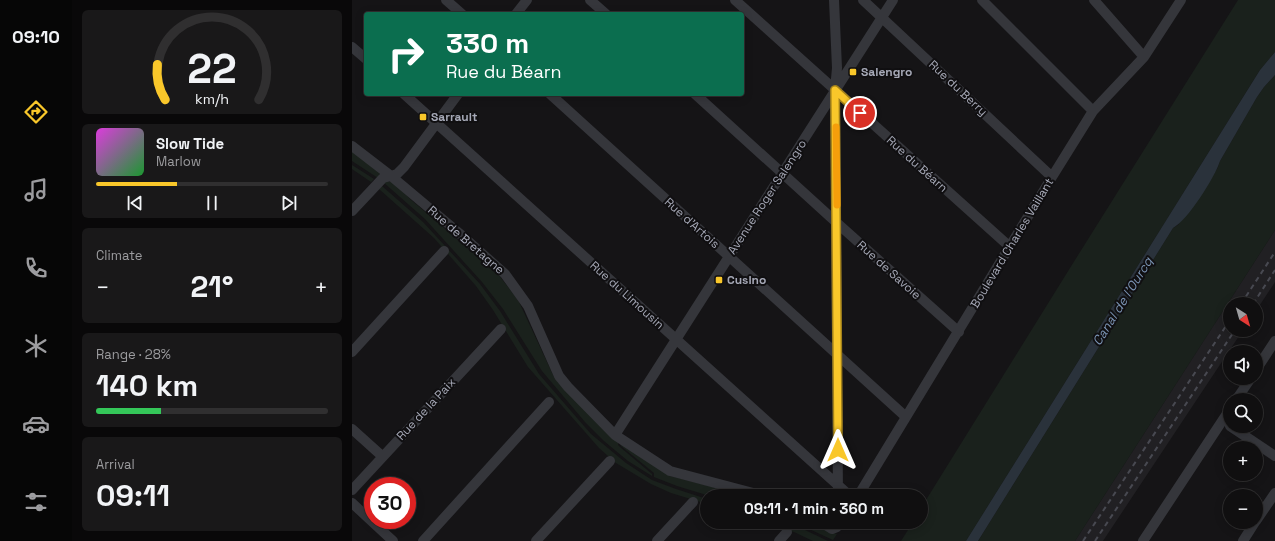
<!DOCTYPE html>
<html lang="en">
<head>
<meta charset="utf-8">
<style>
  :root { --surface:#100f10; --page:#191819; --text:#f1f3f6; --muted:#9c9c9f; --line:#302f30; --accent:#f9c72a }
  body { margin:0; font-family:"Space Grotesk",sans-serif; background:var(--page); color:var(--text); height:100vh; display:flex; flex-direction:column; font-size:15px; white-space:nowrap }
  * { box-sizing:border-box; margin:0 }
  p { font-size:13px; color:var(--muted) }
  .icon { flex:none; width:22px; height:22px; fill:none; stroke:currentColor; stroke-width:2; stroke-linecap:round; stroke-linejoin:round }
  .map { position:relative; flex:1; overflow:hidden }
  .drawer { display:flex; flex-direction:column; gap:10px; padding:10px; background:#090809; width:280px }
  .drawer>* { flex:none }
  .hud { position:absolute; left:12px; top:12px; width:380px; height:84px; border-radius:4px; box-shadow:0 2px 10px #0003,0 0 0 1px var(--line); background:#0b6e4f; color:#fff; overflow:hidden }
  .needle { width:26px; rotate:143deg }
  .fabs { position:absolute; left:871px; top:297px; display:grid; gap:8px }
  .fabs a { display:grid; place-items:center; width:40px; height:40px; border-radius:50%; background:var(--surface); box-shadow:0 2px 10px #0003,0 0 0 1px var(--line); font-size:20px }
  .speed { position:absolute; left:12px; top:477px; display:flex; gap:8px; font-size:20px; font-weight:700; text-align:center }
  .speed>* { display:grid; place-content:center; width:52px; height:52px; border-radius:50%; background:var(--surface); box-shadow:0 2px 10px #0003,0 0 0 1px var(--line); line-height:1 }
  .speed .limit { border:6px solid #d22; background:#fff; color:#111 }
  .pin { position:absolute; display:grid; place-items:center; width:34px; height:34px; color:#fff; margin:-17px; border:2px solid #fff; border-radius:50%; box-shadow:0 1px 4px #0007 }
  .me { position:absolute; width:44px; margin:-22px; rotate:0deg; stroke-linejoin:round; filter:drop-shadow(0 0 3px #0008) }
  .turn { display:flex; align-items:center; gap:14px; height:84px; padding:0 16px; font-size:18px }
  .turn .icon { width:52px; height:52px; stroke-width:2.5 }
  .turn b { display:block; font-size:28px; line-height:34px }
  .big { font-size:30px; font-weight:700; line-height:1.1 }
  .drawer .widget { flex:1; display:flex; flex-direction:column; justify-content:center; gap:6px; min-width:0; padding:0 14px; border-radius:6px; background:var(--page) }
  .drawer .dial { align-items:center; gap:0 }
  .dial svg { height:104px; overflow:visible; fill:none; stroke:var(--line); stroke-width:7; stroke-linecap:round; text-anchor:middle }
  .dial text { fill:var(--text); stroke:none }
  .song { display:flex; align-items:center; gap:12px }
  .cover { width:48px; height:48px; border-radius:6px; background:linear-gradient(135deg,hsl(300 70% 55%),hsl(130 70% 35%)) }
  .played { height:4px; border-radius:2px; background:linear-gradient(90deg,var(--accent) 35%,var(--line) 35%) }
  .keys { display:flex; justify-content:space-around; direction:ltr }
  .heat { display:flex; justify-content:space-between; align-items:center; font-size:22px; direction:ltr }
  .charge { height:6px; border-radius:3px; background:linear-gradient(90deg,#34c759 28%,var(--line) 0) }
  .trip { position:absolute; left:348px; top:489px; width:228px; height:40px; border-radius:20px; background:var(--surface); box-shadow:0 2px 10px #0003,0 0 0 1px var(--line); font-weight:700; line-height:40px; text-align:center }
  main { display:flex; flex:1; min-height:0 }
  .menu { display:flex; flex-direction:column; width:72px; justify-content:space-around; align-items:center; background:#060606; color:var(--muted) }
  .menu .icon { width:28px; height:28px }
  .menu .on { color:var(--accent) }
  .menu b { font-size:18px; color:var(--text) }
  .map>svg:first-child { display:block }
  .built { fill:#212023 }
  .green { fill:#1a211c }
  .water { fill:#2a323b }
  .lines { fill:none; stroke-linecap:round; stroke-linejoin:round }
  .minor { stroke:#35363b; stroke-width:10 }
  .rail { stroke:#484951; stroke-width:2; stroke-dasharray:5 4; stroke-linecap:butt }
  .route-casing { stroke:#a2811b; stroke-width:10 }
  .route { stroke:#f9c72a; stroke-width:7 }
  .slow { stroke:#f59e0b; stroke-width:7 }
  .poi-dot { fill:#f9c72a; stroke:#100f11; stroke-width:1.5 }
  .labels { text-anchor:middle; stroke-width:4; stroke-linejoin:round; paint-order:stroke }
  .poi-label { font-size:12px; font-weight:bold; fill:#a6a9b7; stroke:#100f11; text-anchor:start }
  .street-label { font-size:12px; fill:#a6a9b7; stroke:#100f11 }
  .water-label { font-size:13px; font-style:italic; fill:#7b94b4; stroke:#100f11 }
</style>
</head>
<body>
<main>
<nav class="menu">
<b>09:10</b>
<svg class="icon on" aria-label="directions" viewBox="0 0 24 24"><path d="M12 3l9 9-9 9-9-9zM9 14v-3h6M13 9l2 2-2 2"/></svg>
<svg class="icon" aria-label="music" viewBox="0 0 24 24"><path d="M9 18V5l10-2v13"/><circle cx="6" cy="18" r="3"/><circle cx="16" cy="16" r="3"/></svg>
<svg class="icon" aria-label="phone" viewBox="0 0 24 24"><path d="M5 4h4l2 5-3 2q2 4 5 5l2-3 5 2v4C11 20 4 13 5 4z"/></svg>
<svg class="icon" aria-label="climate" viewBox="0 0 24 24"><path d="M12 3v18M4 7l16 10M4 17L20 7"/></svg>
<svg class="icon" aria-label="car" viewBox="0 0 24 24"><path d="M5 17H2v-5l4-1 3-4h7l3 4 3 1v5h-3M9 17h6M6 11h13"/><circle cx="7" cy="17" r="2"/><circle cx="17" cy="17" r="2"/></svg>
<svg class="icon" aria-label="filters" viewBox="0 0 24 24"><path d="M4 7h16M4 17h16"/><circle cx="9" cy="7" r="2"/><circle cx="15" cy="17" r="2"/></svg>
</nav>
<section class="drawer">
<div class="widget dial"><svg viewBox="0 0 100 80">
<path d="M14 69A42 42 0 1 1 86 69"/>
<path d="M14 69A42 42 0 0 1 8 42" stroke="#f9c72a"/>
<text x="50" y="56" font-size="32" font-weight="700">22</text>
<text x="50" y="72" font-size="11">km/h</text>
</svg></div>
<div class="widget">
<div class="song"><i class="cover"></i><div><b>Slow Tide</b><p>Marlow</p></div></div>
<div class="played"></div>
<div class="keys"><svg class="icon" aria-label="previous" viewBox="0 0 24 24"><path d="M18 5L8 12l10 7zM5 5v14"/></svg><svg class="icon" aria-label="pause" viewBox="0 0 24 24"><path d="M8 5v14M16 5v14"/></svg><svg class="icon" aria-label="next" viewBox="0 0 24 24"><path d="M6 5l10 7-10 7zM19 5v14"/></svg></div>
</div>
<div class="widget"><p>Climate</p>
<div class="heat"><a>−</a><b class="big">21°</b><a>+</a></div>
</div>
<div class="widget"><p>Range · 28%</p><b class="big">140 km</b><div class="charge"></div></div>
<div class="widget"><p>Arrival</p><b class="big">09:11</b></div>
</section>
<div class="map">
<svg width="923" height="541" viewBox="0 0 923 541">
  <rect width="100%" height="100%" fill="#151416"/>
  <path class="built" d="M923,230V282L904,311V304H878V330H891L751,541H723Z"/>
  <path class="green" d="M886,0H923V52L908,70L614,541H549L561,522H569V508L718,268Z
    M923,75V230L723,541H626L821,228L826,225L865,169L868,161L905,97L912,87Z
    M0,149L28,173L26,178L0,161Z
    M0,165L22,179L19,182L0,169Z
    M35,181L43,183L58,199L145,273L163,296L167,302L202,377L208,385L266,443V445L268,447L300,474V476L276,461L252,441L233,422L190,371L151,309L130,282L73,219L31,182Z
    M30,186L71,222L128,284L148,311L187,374L225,418L239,434L274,463L300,480L324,489L355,499V504L319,493L299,484L264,463L247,448L176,367L141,310L124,286L82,238L27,189Z
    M268,443L318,476L397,496H358L325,486L302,477V473L269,446Z
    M409,522H431L453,530L476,541H461L442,532Z
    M442,522H463L481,533L485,534L481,540Z"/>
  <path class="water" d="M923,52V75L912,87L905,97L868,161C863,177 836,220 821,228L626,541H614L908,70Z"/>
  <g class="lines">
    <path class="minor" d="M94,0L110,14
      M238,0L254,14
      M383,0L658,247
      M482,0L485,68L483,90L486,496
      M511,0L700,177
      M630,0L741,111
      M742,0L792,57
      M164,14L175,0
      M0,47L14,59
      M52,94L498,496
      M198,94L554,417
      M343,94L485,223L607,332
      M0,146L39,176L107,233L153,274L176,306L207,376L216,387L263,435L318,471L412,496
      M0,211L31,178L39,176L45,174L52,167L106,94
      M0,352L92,251
      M904,370L923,341
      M884,400L899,378
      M878,426L923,456
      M0,429L30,456
      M263,435L541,0
      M0,490L149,329
      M506,496L700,177L741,111L792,57L829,0
      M0,503L41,541
      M904,521L923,493
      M469,522L480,529L485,527L489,522
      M71,541L197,402
      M184,541L258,461
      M305,541L341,502
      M427,541L435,532
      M791,541L878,409
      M891,541L903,522"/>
    <path class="rail" d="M889,304L923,252
      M901,304L923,270
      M731,541L878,320
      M743,541L883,330"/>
  </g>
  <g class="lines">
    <defs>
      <path id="route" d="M486,450L483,90L508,113"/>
    </defs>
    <use href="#route" class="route-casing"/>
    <use href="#route" class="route"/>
    <path class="slow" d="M484,127L485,205"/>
  </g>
  <g class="poi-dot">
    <rect x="497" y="68" width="8" height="8" rx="2"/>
    <rect x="67" y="113" width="8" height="8" rx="2"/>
    <rect x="363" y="276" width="8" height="8" rx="2"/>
  </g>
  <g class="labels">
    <g class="poi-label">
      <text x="509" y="76">Salengro</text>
      <text x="79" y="121">Sarrault</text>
      <text x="375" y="284">Cusino</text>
    </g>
    <g class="street-label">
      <text transform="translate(606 88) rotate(43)" y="4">Rue du Berry</text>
      <text transform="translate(565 164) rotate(42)" y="4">Rue du Béarn</text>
      <text transform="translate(415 197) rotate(-57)" y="4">Avenue Roger Salengro</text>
      <text transform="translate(340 223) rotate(42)" y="4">Rue d'Artois</text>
      <text transform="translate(114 240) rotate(41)" y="4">Rue de Bretagne</text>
      <text transform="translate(660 243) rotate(-59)" y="4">Boulevard Charles Vaillant</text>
      <text transform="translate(537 270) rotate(42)" y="4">Rue de Savoie</text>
      <text transform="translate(275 295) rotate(42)" y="4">Rue du Limousin</text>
      <text transform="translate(74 409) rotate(-47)" y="4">Rue de la Paix</text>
    </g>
    <g class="water-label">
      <text transform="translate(770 301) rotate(-58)" y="5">Canal de l'Ourcq</text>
    </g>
  </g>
</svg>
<div class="fabs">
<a><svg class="needle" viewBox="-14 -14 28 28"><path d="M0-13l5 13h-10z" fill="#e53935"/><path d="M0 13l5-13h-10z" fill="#9c9c9f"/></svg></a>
<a><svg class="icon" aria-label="sound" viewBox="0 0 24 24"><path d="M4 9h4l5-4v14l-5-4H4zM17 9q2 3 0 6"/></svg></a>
<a><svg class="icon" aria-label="search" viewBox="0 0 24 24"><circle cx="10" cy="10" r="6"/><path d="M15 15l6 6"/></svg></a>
<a>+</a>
<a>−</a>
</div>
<div class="speed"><div class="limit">30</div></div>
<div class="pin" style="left:508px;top:113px;background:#d93025"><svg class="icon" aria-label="arrive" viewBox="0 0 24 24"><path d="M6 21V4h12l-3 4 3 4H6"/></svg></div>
<svg class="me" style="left:486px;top:450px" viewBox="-20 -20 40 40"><path d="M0-17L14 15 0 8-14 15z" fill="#f9c72a" stroke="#fff" stroke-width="4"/></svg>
<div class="trip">09:11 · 1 min · 360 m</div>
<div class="hud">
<div class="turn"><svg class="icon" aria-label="right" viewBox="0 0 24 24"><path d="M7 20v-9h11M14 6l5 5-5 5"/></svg><div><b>330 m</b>Rue du Béarn</div></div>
</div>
</div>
</main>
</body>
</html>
